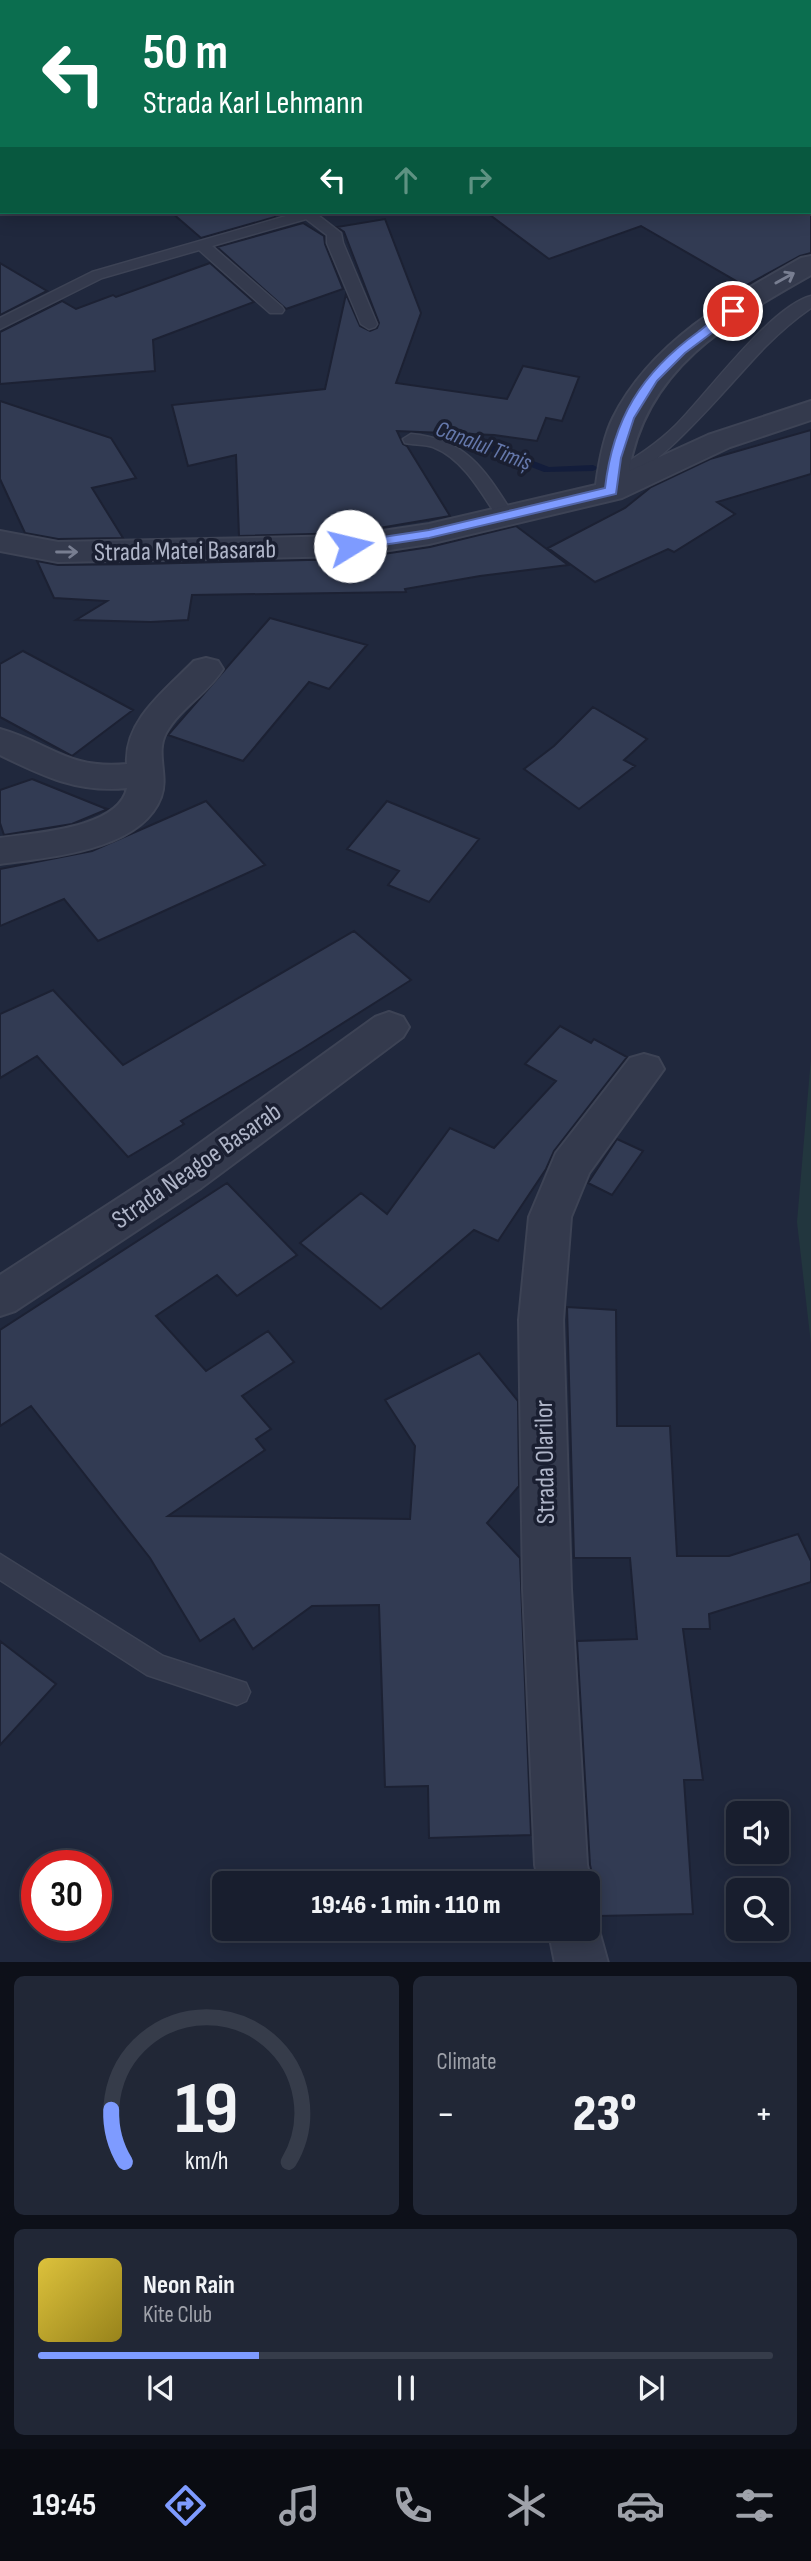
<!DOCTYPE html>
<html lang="en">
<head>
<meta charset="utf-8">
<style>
  :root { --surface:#181e2e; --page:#212736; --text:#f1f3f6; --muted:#9fa2aa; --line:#363c4a; --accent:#7e9bff }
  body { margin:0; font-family:"Sofia Sans Condensed",sans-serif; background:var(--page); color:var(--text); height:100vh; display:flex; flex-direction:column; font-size:26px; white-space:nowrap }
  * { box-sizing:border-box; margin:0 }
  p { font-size:23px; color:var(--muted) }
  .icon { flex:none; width:38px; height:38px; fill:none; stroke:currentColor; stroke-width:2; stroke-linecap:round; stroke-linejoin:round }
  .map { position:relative; height:1962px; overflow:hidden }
  .drawer { display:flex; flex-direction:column; gap:14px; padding:14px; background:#0d1019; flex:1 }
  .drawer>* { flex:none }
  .top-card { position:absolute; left:0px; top:0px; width:812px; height:214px; box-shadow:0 4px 18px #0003,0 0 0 2px var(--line); background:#0b6e4f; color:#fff; overflow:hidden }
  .buttons { position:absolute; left:726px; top:1801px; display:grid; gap:14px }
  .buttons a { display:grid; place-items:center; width:63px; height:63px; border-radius:10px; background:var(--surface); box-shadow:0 4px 18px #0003,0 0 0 2px var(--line); font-size:35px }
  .speed { position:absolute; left:21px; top:1850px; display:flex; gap:14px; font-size:35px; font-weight:700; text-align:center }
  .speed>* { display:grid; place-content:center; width:91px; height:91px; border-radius:50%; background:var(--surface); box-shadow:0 4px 18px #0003,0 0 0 2px var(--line); line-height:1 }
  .speed .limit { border:10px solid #d22; background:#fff; color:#111 }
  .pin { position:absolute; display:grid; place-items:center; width:60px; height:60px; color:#fff; margin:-30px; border:4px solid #fff; border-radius:50%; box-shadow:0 2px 7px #0007 }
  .me { position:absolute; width:77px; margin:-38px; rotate:81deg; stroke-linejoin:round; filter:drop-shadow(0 0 5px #0008) }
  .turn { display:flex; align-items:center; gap:24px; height:147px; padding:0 28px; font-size:32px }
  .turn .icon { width:91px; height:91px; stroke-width:2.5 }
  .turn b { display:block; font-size:49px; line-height:60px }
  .lanes { display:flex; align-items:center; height:66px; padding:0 28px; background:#0003; justify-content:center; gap:35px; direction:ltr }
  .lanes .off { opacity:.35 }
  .big { font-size:52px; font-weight:800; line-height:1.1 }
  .drawer .tile { flex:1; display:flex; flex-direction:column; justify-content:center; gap:10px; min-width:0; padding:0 24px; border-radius:10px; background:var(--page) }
  .drawer .dial { align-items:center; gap:0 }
  .dial svg { height:182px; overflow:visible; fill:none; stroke:var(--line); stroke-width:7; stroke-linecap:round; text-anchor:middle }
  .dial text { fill:var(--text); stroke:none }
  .song { display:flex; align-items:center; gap:21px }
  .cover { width:84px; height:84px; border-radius:10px; background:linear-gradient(135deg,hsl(50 70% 55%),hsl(50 70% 35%)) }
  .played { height:7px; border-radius:4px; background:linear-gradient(90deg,var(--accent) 30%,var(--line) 30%) }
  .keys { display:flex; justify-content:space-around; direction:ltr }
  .heat { display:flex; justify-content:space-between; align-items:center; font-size:38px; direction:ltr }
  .drawer .tiles { flex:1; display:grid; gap:14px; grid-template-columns:1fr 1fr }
  .tile:last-child { grid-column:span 2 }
  .trip { position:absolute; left:212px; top:1871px; width:388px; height:70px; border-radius:10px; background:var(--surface); box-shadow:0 4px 18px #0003,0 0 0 2px var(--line); font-weight:800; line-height:70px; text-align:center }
  .tab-bar { display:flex; height:112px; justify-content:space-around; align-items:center; background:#0a0c12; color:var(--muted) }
  .tab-bar .icon { width:49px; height:49px }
  .tab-bar .active { color:var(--accent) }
  .tab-bar b { font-size:32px; color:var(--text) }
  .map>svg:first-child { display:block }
  .green { fill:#22363e }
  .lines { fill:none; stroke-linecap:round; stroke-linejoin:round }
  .stream { fill:#131d3b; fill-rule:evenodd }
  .building { fill:#323b53; stroke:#1c2133; stroke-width:2 }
  .service-casing { stroke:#3d4355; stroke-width:3 }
  .minor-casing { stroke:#3d4355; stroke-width:4 }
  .service { fill:#343a4d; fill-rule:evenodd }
  .minor { fill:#343a4d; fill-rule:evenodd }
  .oneway { stroke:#787e91 }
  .route { fill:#7e9bff; stroke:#5265a6; stroke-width:2 }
  .labels { text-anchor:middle; stroke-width:7; stroke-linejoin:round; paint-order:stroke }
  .far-water-label { font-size:23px; font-style:italic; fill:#6578ab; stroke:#1a1f31 }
  .street-label { font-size:26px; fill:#afb5c8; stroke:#1a1f31 }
</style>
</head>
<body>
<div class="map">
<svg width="811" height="1963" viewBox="0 0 811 1963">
  <rect width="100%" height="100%" fill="#20283d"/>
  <path class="green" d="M811,1058V1344L797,1222Z"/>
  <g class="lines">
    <path class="stream" d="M435,423L549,467L593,465L599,468L593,471L544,472L431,428L429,426Z"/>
  </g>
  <path class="building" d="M171,212H274L275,217L201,238Z
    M486,212H811V253L800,256L745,286L641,226L549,259Z
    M385,219L421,313L396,383L507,399L523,366L579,377L562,421L546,418L537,441L494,435L397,431L403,444L407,446L450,516L350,533L239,536L236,455L188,466L172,405L325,389L346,294L360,326L370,331L377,328L379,323L344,232L337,227Z
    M303,223L324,236L325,244L343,289L286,309L217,247Z
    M0,263L47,291L0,315Z
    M210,263L254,302L153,340L155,371L0,384V332L62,301L76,309L113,295L116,297Z
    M0,401L111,438L136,478L92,488L123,538L58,539L25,533L0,479Z
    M811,430V474L717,502L735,514L674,552L668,549L595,582L548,548L625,508L651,487L710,459Z
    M516,526L568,565L480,576L405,589L406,592L192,595L188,620L151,622L76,620L107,601L54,598L37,561L58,565L139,564L350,559L430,547Z
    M270,618L367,645L329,689L309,682L243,761L168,735Z
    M23,651L96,690L133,710L72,756L0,717V664Z
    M593,707L647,739L624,760L635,766L579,809L524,769L554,746Z
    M32,779L104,808L108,809L72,824L4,835L0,823V790Z
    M206,801L265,865L98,941L64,899L0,926V869L92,851Z
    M387,801L479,839L429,902L388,885L399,871L347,849Z
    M354,931L411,980L302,1049L181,1121L184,1124L128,1157L37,1056L0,1078V1014L53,990L123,1065Z
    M560,1026L591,1043L594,1039L627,1057L554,1151L546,1169L498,1241L474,1230L381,1309L300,1243L361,1193L387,1214L450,1128L494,1148L556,1081L525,1064Z
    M617,1139L643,1151L612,1195L588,1183Z
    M227,1183L297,1255L237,1296L217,1275L156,1316L206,1371L268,1331L294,1362L242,1396L271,1429L256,1439L265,1450L168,1516L410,1519L415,1446L385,1400L479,1353L518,1401L519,1486L487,1523L520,1558L531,1835L429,1838L428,1786L385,1787L379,1605L312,1606L253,1649L234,1619L200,1641L150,1558L31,1406L0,1426V1330Z
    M567,1307L616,1310L617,1426H670L677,1556H729L798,1534L811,1561V1582L709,1614L710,1629H683L703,1780H684L693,1914L598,1916L596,1908L589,1905L588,1892L594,1882L590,1865L577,1641L637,1639L630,1558H574Z
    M0,1641L56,1684L0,1745Z"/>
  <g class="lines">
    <defs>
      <path id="service" d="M305,0H321L304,2Z
        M669,0H684L668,2Z
        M810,116H811V124H810Z
        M300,212H314L341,233L343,243L377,324L375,327L369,329L361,324L327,243V235L306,219L212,246L282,307L284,310L282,313H270L199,250L102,278L0,329V318L92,272Z
        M811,296V308C795,319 780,332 766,346C739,372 644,492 607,483L605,479L607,475C631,460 656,445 676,425C707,394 771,306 811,296Z
        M411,434C468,439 486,472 515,517L512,521H500C482,494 464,459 433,447C424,444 414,445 405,443L403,439Z
        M0,1554L163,1656L246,1683L250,1692L246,1701L237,1705L147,1675L0,1580Z"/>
      <path id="minor" d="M0,6H2L0,22Z
        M811,256V275C728,322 645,369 629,471L708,435L811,401V420L730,447L622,498L429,544L350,556L58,562L0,551V531L58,542L350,536L429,524L596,485C599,463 603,438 613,418C651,342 730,298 801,258Z
        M206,658L218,661L223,669C208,693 180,708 166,733C155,753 169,776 161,797C141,851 49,857 0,864V838C33,833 119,829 127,788C78,793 43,776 0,755V729C50,743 68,770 127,764C124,720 166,690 194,661Z
        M389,1012L403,1017L409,1027L403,1037L201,1188L15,1311L0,1316V1275L171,1164L375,1017Z
        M644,1054L658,1058L664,1069L589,1173L571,1217L563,1320L571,1589L587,1865L591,1883L588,1890V1883H539L535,1865L523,1589L519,1320L529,1217L556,1153L630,1058Z
        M588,1908L593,1909L608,1963H555L548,1928H588Z"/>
    </defs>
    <use href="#service" class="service-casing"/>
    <use href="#minor" class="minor-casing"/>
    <use href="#service" class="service"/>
    <use href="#minor" class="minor"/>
  </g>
  <defs><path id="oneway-shaft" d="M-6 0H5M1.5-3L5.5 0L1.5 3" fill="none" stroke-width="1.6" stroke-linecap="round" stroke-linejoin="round" transform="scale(1.75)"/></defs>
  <g class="oneway">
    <use href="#oneway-shaft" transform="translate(785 278) rotate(-29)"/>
    <use href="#oneway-shaft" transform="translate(67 552)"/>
  </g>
  <path class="route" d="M733,308L739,311L737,314L685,353L657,381L634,418L621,458L616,494L429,538L350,550L343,546L350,542L429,530L605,488C613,419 641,373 698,332C709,324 720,312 733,308Z"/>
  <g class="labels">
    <g class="far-water-label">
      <text transform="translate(484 445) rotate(21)" y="8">Canalul Timiș</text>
    </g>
    <g class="street-label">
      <text transform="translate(185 550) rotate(-1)" y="9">Strada Matei Basarab</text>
      <text transform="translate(196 1165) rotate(-35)" y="9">Strada Neagoe Basarab</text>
      <text transform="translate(544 1462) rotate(-91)" y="9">Strada Olarilor</text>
    </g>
  </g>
</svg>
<div class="buttons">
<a><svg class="icon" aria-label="sound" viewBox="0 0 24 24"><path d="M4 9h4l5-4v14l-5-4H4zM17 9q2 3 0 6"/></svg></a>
<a><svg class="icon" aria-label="search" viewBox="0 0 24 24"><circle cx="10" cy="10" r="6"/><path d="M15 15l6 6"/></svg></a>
</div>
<div class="speed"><div class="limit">30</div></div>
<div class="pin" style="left:733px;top:311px;background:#d93025"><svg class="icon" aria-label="arrive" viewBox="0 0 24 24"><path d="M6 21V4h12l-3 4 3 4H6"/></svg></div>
<svg class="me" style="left:350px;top:546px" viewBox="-20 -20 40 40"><circle r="19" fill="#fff"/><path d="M0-13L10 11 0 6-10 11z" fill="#7e9bff"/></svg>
<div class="trip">19:46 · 1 min · 110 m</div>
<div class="top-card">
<div class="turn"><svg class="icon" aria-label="left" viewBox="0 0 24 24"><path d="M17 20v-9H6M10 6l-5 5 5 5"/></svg><div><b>50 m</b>Strada Karl Lehmann</div></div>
<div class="lanes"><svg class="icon" aria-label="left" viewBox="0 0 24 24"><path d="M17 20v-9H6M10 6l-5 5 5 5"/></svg><svg class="icon off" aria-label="ahead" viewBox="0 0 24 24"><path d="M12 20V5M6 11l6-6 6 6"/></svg><svg class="icon off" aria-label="right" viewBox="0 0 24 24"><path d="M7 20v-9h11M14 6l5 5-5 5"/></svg></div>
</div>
</div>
<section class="drawer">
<div class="tiles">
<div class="tile dial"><svg viewBox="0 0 100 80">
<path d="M14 69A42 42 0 1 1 86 69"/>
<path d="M14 69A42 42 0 0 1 8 46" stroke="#7e9bff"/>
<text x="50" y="56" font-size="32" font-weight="700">19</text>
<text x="50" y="72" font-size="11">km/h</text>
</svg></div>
<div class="tile"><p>Climate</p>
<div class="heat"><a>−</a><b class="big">23°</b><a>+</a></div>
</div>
<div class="tile">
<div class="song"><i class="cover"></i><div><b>Neon Rain</b><p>Kite Club</p></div></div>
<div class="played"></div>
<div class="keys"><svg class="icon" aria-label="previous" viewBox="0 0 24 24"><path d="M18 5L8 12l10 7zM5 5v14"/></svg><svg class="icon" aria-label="pause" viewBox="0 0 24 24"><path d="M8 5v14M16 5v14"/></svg><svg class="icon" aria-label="next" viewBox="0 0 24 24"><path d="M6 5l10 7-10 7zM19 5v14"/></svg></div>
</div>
</div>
</section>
<nav class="tab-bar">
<b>19:45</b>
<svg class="icon active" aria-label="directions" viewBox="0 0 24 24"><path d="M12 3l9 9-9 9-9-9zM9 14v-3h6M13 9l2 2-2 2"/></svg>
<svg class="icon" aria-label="music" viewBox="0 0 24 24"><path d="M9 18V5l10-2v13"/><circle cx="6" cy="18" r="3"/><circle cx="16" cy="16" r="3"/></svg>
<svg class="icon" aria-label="phone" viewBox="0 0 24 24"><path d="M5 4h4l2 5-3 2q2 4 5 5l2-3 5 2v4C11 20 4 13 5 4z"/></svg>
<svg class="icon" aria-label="climate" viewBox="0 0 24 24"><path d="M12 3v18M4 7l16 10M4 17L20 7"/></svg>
<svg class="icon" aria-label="car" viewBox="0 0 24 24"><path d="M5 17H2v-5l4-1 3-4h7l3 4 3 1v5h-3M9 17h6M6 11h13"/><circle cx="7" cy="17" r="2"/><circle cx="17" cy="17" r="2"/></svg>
<svg class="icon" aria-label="filters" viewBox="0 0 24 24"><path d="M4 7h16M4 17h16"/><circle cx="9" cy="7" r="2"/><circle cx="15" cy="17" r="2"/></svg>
</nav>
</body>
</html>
